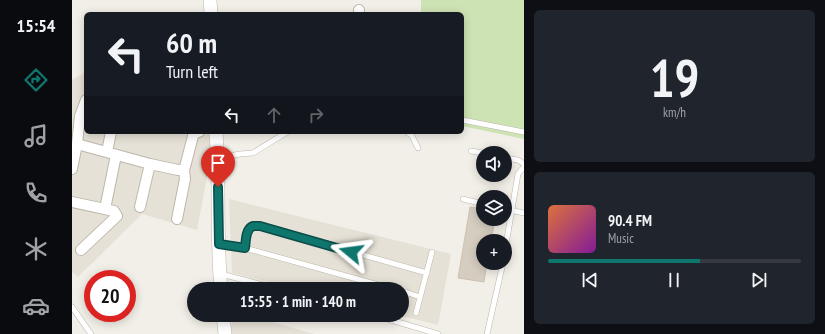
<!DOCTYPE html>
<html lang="en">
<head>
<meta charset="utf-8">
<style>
  :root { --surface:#171b24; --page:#20242c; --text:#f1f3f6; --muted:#9ea1a6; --line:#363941; --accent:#0f766e }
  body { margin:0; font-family:"PT Sans Narrow",sans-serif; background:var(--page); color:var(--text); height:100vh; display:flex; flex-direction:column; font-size:15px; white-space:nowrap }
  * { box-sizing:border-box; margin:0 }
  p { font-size:13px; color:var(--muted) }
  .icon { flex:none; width:22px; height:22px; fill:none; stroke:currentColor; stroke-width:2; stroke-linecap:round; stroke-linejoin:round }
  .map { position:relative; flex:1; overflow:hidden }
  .sheet { display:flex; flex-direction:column; gap:10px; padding:10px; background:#0d0f14; width:301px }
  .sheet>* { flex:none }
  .hud { position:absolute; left:12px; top:12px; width:380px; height:122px; border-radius:6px; box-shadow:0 2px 10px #0003; background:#171b24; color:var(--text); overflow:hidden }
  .fabs { position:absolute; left:404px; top:146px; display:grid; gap:8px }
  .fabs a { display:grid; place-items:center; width:36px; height:36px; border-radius:50%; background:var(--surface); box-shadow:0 2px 10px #0003; font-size:20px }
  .speed { position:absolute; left:12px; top:270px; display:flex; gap:8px; font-size:20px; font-weight:700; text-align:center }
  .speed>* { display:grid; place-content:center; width:52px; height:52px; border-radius:50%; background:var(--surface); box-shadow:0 2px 10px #0003; line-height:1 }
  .speed .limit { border:6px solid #d22; background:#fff; color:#111 }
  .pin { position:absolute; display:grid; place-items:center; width:34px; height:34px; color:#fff; margin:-41px -17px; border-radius:50% 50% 50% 0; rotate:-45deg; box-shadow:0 0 4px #0007 }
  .pin .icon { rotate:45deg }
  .me { position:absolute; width:44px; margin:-22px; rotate:286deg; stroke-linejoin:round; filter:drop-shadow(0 0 3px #0008) }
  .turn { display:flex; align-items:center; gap:14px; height:84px; padding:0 16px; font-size:18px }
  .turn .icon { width:52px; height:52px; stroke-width:2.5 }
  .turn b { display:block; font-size:28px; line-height:34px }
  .lanes { display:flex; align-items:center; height:38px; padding:0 16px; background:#0003; justify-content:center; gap:20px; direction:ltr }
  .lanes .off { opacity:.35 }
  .sheet .widget { flex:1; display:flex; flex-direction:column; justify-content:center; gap:6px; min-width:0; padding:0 14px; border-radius:6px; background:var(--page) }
  .sheet .dial { align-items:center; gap:0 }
  .dial b { font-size:52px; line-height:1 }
  .song { display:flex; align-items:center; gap:12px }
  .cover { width:48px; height:48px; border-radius:6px; background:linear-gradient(135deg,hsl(20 70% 55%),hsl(290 70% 35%)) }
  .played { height:4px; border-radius:2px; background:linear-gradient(90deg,var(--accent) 60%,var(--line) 60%) }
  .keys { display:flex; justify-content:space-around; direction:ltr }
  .trip { position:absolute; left:115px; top:282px; width:222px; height:40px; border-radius:20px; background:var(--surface); box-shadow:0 2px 10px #0003; font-weight:700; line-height:40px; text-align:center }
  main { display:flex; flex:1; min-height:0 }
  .tab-bar { display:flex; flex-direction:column; width:72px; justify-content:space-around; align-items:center; background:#090b0e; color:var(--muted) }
  .tab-bar .icon { width:28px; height:28px }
  .tab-bar .selected { color:var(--accent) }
  .tab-bar b { font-size:18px; color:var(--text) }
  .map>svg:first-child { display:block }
  .residential { fill:#e6e1d6 }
  .green { fill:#cee3b4 }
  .building { fill:#d6cdc1; stroke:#cdc2b2 }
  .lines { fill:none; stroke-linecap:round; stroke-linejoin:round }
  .service-casing { stroke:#bdb6ab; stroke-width:6 }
  .minor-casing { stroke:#bdb6ab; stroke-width:12 }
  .tertiary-casing { stroke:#bdb6ab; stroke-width:14 }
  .service { stroke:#fff; stroke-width:5 }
  .minor { stroke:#fff; stroke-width:10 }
  .tertiary { stroke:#fff; stroke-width:13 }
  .route-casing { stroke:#0a4d48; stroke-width:10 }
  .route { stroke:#0f766e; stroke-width:7 }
</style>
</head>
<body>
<main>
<nav class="tab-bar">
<b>15:54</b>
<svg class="icon selected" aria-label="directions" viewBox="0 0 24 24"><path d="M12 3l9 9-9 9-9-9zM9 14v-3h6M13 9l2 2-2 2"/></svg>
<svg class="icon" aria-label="music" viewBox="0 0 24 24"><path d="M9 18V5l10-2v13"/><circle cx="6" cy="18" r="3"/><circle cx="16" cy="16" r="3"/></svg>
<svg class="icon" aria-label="phone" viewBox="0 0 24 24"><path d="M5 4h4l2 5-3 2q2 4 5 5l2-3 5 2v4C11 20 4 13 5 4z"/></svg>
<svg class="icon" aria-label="climate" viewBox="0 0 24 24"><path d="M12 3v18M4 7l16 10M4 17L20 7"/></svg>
<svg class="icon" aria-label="car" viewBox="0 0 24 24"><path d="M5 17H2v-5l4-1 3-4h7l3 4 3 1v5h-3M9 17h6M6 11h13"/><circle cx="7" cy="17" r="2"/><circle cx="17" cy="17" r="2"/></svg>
</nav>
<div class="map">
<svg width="452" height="334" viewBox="0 0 452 334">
  <rect width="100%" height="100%" fill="#f2efe8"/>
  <path class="residential" d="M14,72V132H136L140,150L125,230L70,214L6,277L0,272V80Z
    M157,199L379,254L366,325L326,315H330V289H223L160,273Z
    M171,315H176L242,334H160L159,324Z"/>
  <path class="green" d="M349,0H452V139L390,126V14H349Z"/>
  <path class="building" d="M398,207L411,209V219H423L419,241H411V263H415L412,282L386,278Z"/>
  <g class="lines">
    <defs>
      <path id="service" d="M390,120L452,132
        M335,132L340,136L346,148
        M399,151L411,153
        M146,158L168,154L181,153L215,132
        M433,158L446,160L452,164
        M391,199L411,204
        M433,209L452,213
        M148,245L173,248L321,289
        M173,248C174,242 173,229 181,226C184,226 186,226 189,226L355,273
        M433,250L446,174L452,167
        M149,274L207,289
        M330,291L348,297
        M0,307L19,334
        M344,313L360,252
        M302,315L366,334
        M415,334L431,263"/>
      <path id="minor" d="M287,14V10
        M5,144L78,164L106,170H112
        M35,152L39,132
        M0,169L5,144L8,116L14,100
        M0,202L42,211L45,216L9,250
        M68,207L78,164
        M33,209L44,155
        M105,219L113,179L112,170L114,163L121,136L124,132H127"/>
      <path id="tertiary" d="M138,0L139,14
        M144,132C148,184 144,237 149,289
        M151,315L153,334"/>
    </defs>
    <use href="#service" class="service-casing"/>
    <use href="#minor" class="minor-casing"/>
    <use href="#tertiary" class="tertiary-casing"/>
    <use href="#service" class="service"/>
    <use href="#minor" class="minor"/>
    <use href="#tertiary" class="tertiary"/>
  </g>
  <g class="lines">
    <defs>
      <path id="route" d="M146,187L147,244L173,248C174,242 173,229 181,226C184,226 186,226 188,226L279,252"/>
    </defs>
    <use href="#route" class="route-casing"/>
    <use href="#route" class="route"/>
  </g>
</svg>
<div class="fabs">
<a><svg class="icon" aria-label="sound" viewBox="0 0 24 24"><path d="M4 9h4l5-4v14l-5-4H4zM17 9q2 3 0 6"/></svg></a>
<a><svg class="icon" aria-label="layers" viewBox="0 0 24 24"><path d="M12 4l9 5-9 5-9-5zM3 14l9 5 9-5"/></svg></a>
<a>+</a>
</div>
<div class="speed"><div class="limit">20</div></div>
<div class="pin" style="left:146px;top:187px;background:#d93025"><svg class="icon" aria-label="arrive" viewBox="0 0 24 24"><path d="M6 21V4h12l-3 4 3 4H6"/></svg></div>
<svg class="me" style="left:279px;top:252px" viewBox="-20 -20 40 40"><path d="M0-17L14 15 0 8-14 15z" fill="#0f766e" stroke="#fff" stroke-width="4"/></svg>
<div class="trip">15:55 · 1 min · 140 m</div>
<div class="hud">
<div class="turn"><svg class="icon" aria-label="left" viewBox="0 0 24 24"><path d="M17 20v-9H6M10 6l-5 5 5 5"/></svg><div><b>60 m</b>Turn left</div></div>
<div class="lanes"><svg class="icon" aria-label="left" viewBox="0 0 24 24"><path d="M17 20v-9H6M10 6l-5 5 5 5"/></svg><svg class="icon off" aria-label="ahead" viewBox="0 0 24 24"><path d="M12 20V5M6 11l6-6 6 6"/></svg><svg class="icon off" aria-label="right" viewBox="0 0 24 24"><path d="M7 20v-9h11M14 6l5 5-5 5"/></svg></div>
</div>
</div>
<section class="sheet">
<div class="widget dial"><b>19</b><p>km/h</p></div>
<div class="widget">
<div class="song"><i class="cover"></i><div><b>90.4 FM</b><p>Music</p></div></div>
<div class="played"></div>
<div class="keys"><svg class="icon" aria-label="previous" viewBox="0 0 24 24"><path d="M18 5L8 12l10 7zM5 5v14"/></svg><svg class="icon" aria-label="pause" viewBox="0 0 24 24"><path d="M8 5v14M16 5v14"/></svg><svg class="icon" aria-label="next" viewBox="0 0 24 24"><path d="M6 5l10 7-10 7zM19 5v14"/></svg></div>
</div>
</section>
</main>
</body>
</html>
